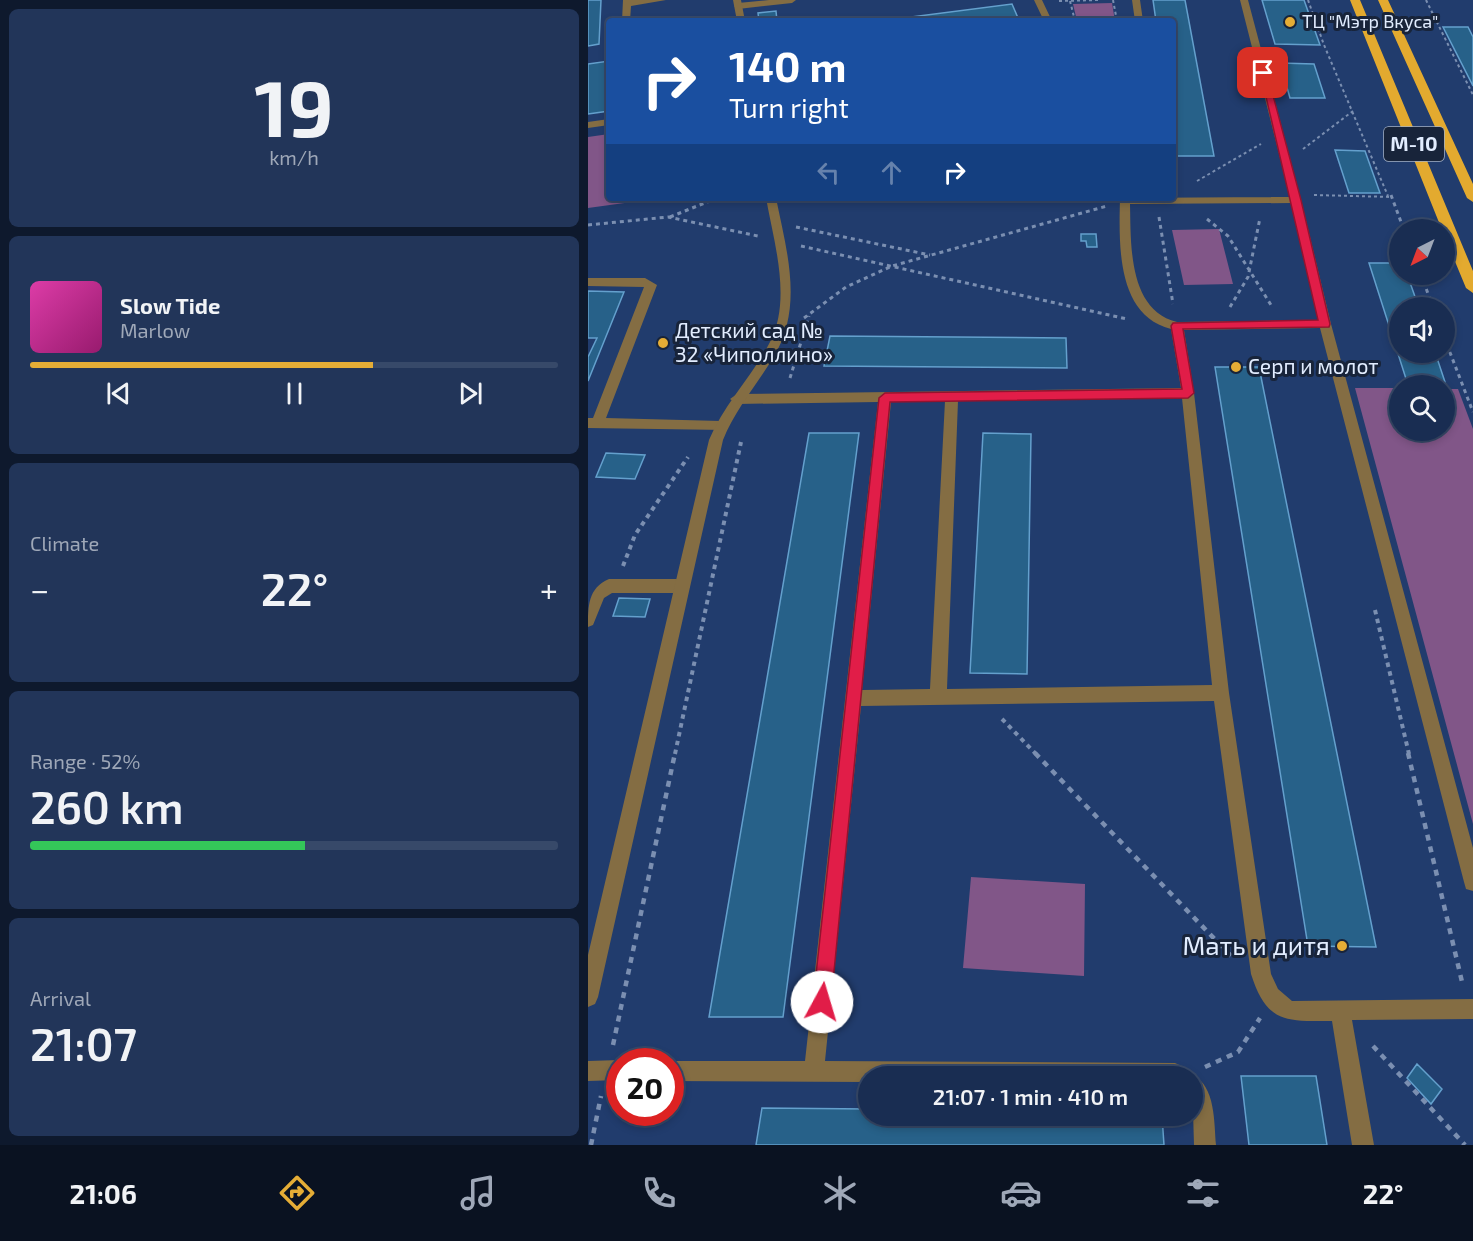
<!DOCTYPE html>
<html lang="en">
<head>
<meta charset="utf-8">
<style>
  :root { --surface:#192d52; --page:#223559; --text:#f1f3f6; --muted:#9fa8b8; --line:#374969; --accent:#e5ad36 }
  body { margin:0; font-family:"Exo 2",sans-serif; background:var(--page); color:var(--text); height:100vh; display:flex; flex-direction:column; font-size:22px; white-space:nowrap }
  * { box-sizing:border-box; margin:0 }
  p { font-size:20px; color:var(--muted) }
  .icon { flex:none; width:33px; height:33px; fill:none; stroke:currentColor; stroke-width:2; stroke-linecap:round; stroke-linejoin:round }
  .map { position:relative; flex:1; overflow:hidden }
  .side { display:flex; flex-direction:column; gap:9px; padding:9px; background:#0e192d; width:588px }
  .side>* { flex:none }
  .hud { position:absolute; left:18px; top:18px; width:570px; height:183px; border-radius:6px; box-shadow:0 3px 9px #0003,0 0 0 2px var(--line); background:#1a4fa0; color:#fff; overflow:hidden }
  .needle { width:39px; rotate:222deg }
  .fabs { position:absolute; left:801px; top:219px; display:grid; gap:12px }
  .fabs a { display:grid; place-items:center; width:66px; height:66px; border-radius:50%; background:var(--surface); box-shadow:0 3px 9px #0003,0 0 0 2px var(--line); font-size:30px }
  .speed { position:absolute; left:18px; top:1048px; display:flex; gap:12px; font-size:30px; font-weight:700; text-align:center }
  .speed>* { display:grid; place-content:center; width:78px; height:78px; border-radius:50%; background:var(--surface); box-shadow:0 3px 9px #0003,0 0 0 2px var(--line); line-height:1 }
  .speed .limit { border:9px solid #d22; background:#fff; color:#111 }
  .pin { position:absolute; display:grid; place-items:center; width:51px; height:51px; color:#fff; margin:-26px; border-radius:12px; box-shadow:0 3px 9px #0006 }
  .me { position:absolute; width:66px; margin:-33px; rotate:6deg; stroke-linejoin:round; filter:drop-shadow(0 0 4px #0008) }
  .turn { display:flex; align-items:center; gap:21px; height:126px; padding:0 24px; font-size:27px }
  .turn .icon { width:78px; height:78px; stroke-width:2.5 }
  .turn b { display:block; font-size:42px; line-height:51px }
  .lanes { display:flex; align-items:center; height:57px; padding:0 24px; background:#0003; justify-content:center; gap:30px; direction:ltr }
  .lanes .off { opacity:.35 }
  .big { font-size:45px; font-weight:600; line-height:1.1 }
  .side .card { flex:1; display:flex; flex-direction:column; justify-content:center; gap:9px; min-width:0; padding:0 21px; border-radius:9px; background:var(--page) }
  .side .dial { align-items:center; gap:0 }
  .dial b { font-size:78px; line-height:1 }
  .song { display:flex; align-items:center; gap:18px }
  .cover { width:72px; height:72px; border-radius:9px; background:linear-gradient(135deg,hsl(320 70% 55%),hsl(320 70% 35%)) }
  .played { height:6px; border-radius:3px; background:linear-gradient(90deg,var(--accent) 65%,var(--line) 65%) }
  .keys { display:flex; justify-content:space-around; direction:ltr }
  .heat { display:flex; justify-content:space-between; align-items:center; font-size:33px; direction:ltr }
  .charge { height:9px; border-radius:4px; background:linear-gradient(90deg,#34c759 52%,var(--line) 0) }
  .trip { position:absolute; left:270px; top:1066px; width:345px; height:60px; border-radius:30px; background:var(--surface); box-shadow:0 3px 9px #0003,0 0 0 2px var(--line); font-weight:600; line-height:60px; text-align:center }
  .tab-bar { display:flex; height:96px; justify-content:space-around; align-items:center; background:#0a1221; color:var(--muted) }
  .tab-bar .icon { width:42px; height:42px }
  .tab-bar .current { color:var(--accent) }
  .tab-bar b { font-size:27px; color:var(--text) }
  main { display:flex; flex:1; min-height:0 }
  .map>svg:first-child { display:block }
  .green { fill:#815688 }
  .building { fill:#276189; stroke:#64a0cd; stroke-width:1.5 }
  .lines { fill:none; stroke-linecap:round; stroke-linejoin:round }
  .path-far3 { stroke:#7b8fb1; stroke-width:2; stroke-dasharray:3 3; stroke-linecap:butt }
  .path-far2 { stroke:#7b8fb1; stroke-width:3; stroke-dasharray:4 4; stroke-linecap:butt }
  .path-far1 { stroke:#7b8fb1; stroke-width:4; stroke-dasharray:4.5 4.5; stroke-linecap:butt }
  .path { stroke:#7b8fb1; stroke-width:4.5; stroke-dasharray:6 6; stroke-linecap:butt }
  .lane { fill:#846d43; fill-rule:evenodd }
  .street { fill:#846d43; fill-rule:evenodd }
  .highway { fill:#e3aa2f; fill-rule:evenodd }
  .route { fill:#e11d48; stroke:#92132f; stroke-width:1.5 }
  .poi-dot { fill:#e5ad36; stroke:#18243a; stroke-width:2 }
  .labels { text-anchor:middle; stroke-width:6; stroke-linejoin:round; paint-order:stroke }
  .far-poi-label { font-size:18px; fill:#e2edff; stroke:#18243a; text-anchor:start }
  .shield { fill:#18243a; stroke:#a5b1c4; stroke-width:1.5 }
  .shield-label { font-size:20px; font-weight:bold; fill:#e2edff }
  .poi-label { font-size:21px; fill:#e2edff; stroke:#18243a; text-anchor:start }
  .near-poi-label { font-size:26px; fill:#e2edff; stroke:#18243a; text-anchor:end }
</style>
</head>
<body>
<main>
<section class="side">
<div class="card dial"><b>19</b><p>km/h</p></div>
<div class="card">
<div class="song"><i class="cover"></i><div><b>Slow Tide</b><p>Marlow</p></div></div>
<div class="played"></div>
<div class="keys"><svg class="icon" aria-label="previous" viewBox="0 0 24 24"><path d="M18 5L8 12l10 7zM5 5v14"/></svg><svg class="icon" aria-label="pause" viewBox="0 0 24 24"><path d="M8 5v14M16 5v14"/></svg><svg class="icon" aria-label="next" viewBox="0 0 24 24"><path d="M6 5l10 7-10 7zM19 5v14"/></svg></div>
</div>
<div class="card"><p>Climate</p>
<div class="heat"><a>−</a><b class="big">22°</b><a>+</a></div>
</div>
<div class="card"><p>Range · 52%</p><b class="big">260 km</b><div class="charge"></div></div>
<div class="card"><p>Arrival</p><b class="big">21:07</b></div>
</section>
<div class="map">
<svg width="885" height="1145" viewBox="0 0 885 1145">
  <rect width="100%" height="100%" fill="#213c6d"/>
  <path class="green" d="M524,3L527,21H489L485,4Z
    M21,134V198H73L0,208V137Z
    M631,229L645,284L596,285L584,230Z
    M767,388H811L812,430H856L857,389H870L885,429V824Z
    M383,877L497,884L496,976L375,968Z"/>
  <path class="building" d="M0,0H13L11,44L0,46Z
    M565,0H597L626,156H587L585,21H568Z
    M674,0H716L732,45L687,44Z
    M424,4L430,18L406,21H292Z
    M188,11L189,21H171L170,13Z
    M855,27H880L885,37V86Z
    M21,61V111L0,114V64Z
    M692,63L726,64L737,98H702Z
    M747,150L777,151L792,193H761Z
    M493,234H508L509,247H499L498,241H493Z
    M781,263H812V274H819L831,308H812V352H847L858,385H820Z
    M0,291L36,292L0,381V357L9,338H0Z
    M242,336L478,338L479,368L236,366Z
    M627,367H671L788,947L720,946Z
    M221,433H271L195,1017H121Z
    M395,433L443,434L439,674L382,673Z
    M18,453L57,455L47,479L8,477Z
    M31,598L62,599L57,617L25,616Z
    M829,1064L854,1089L843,1104L819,1078Z
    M653,1076H728L739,1145H661Z
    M174,1108L280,1109V1116H574L576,1145H168Z"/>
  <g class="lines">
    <path class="path-far3" d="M525,0L529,21
      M720,0L736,45L800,196
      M838,0L885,95
      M471,1L512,0
      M482,1L487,21
      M715,149L765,111
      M609,181L673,144
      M726,195L804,197"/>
    <path class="path-far2" d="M803,195L816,230
      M82,217L129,198
      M571,217L585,304
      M619,219L640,236L683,305
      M0,225L80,217L170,236
      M208,227L342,255
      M213,246L539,319
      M833,274L845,308
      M642,307L660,277L672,218
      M216,318L258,287L304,266L519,206
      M856,337L885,412
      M202,378L221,316"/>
    <path class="path-far1" d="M35,566L47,535L100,457
      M787,610L821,754
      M414,719L448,754
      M87,754L153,442"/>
    <path class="path" d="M447,753L644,957
      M820,753L875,986
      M25,1045L87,753
      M785,1046L877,1145
      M617,1067L650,1052L672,1018
      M3,1145L13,1096"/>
    <path class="lane" d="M35,0H78L43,6L42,21H34Z
      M181,0H208L204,3L150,9L146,6L150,3Z
      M446,0H454L464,21H456Z
      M544,0H552L555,21H547Z
      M652,0H660L713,200L743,324L885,848V891L878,889L876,882L732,328L596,330L606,393L641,693L683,974L690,989L704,1001L885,999V1019L764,1020L786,1145H764L744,1021C698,1021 679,1024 663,974L626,701L273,706L237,1061L587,1063L602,1070L604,1075C628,1085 626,1124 628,1145H606L604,1077H280V1082L82,1081V1062H79L82,1061H217L290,402L149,404L142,399L149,394L593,388L583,329C528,315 531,244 532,198L702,197ZM703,203L730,320L589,322C540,310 543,244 542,204ZM594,398L624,685L359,689L370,401ZM357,401L342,689L274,690L303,402Z
      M21,119V125L0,128V122Z
      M0,278H57L69,285L18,418L133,421L140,426L138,430L0,428V418H5L56,287L0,286Z
      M21,579H94L99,581L102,586L99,591L94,593H24L16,598L5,625L0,627C0,606 0,588 21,579Z
      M32,1060L38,1062H32V1080L0,1081V1061Z"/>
    <path class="street" d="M145,0H153L157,21H149Z
      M178,198H188C199,252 216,308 185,358C168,386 147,410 135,440L10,997L7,1004L0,1007V955L121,440C136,404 164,377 182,342C204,299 186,243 178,198Z"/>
    <path class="highway" d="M762,0H772L885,271V293L878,288L856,235V230H854Z
      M790,0H800L885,184V202L879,198Z"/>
  </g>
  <path class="route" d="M672,71L679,73L713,200L742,324L741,327L595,329L606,393L600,398L302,402L243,1002L240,1008L234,1011L227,1008L225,1002L291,398L297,393L594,389L583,326L585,323L730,320Z"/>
  <g class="poi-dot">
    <circle cx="702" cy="22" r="6"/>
    <circle cx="75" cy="343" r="6"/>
    <circle cx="648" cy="367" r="6"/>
    <circle cx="754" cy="946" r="6"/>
  </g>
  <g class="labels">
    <g class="far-poi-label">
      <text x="714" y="28">ТЦ "Мэтр Вкуса"</text>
    </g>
    <rect class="shield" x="796" y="127" width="60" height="34" rx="4.5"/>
    <g class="shield-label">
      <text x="826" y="151">М-10</text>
    </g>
    <g class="poi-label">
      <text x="87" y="338">Детский сад №<tspan x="87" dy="24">32 «Чиполлино»</tspan></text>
      <text x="660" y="374">Серп и молот</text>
    </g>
    <g class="near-poi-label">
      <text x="742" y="955">Мать и дитя</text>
    </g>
  </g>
</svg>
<div class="fabs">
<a><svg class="needle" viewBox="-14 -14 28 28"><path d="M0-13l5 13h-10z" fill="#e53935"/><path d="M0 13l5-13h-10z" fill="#9fa8b8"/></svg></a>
<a><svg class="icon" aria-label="sound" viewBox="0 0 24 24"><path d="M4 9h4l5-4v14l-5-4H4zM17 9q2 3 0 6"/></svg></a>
<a><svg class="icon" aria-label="search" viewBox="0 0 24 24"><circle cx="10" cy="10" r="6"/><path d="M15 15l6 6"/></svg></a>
</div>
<div class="speed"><div class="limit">20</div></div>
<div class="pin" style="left:675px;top:73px;background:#d93025"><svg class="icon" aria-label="arrive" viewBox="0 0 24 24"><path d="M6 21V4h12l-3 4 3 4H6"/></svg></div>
<svg class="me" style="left:234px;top:1002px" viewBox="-20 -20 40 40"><circle r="19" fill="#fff"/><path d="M0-13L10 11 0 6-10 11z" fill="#e11d48"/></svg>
<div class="trip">21:07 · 1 min · 410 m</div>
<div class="hud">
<div class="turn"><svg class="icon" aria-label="right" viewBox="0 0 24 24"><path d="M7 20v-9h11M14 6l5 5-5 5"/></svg><div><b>140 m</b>Turn right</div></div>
<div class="lanes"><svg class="icon off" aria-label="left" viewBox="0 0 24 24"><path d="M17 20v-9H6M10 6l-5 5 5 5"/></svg><svg class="icon off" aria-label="ahead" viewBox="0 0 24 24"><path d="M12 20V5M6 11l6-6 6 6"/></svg><svg class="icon" aria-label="right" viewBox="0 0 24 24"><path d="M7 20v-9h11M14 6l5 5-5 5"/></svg></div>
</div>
</div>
</main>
<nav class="tab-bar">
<b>21:06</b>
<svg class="icon current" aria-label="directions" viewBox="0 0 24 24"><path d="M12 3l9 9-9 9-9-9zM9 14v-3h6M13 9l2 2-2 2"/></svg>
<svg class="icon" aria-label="music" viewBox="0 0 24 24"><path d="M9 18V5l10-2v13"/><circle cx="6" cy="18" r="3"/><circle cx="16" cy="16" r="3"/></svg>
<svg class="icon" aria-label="phone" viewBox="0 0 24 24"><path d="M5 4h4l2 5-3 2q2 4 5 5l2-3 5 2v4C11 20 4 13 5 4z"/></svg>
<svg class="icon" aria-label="climate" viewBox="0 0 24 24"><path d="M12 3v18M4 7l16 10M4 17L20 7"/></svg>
<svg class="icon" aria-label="car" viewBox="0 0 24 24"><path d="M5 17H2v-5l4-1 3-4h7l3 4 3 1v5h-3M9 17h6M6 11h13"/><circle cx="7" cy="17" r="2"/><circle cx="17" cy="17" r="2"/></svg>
<svg class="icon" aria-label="filters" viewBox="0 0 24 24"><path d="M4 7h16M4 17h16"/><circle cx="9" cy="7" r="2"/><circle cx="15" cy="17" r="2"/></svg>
<b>22°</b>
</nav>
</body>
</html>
